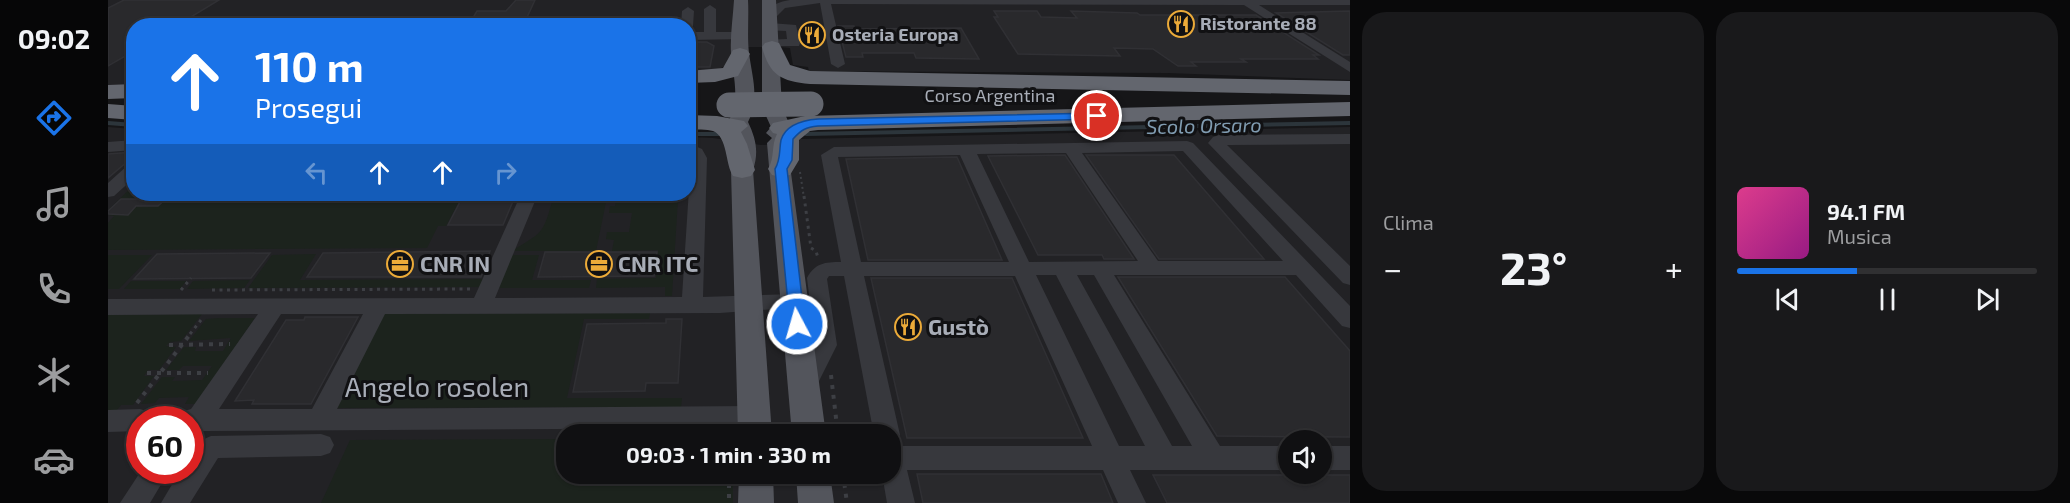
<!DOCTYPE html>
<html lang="it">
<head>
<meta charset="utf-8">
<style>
  :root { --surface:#101012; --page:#19191b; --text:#f1f3f6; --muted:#9c9d9f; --line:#303032; --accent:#1a73e8 }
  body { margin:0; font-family:"Exo 2",sans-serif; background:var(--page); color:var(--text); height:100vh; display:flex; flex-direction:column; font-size:22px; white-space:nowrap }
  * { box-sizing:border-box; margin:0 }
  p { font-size:20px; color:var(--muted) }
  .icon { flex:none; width:33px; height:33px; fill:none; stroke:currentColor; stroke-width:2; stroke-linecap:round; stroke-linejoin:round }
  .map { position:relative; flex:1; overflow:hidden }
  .sheet { display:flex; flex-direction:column; gap:12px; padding:12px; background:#09090a; width:720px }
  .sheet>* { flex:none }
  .top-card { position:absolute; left:18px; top:18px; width:570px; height:183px; border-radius:24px; box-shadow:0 2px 4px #0004,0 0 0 2px var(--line); background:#1a73e8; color:#fff; overflow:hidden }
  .fabs { position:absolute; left:1170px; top:430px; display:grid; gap:12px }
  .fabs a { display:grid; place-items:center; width:54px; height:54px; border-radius:50%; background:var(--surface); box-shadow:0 2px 4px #0004,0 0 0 2px var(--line); font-size:30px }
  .speed { position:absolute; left:18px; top:406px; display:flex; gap:12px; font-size:30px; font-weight:700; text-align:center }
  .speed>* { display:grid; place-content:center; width:78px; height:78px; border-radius:50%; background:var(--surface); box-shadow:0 2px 4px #0004,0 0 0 2px var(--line); line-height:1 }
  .speed .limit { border:9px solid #d22; background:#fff; color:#111 }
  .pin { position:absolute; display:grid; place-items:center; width:51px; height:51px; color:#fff; margin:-26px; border:3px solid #fff; border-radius:50%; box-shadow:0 2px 6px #0007 }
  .me { position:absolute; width:66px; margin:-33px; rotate:354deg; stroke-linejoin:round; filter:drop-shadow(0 0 4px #0008) }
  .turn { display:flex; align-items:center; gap:21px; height:126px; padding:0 30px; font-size:27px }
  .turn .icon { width:78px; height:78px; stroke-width:2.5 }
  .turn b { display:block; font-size:42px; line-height:51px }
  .lanes { display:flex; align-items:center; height:57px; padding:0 30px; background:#0003; justify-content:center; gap:30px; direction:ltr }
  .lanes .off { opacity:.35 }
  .big { font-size:45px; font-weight:700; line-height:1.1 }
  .sheet .card { flex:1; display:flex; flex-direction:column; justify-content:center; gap:9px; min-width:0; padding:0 21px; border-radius:24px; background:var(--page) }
  .song { display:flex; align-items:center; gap:18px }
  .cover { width:72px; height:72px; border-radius:9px; background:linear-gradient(135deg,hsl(330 70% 55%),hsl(310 70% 35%)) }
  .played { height:6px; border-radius:3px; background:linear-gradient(90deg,var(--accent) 40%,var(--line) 40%) }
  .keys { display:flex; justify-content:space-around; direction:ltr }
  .heat { display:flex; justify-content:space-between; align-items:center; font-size:33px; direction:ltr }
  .sheet .tiles { flex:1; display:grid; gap:12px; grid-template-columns:repeat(2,1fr) }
  .trip { position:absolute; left:448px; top:424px; width:345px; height:60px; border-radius:24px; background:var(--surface); box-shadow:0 2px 4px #0004,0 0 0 2px var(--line); font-weight:700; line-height:60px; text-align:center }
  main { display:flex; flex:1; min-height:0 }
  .tabs { display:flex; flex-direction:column; width:108px; justify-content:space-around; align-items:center; background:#060607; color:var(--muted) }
  .tabs .icon { width:42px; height:42px }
  .tabs .selected { color:var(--accent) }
  .tabs b { font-size:27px; color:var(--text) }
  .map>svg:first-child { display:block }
  .built { fill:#222225; fill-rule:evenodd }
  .green { fill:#1c231d }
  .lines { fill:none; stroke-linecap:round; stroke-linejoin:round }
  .stream { stroke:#2c353b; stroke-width:4 }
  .building { fill:#29292c; stroke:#303034; stroke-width:1.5 }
  .path-far2 { stroke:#3d3f44; stroke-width:2; stroke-dasharray:2 3; stroke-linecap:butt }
  .path-far1 { stroke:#3d3f44; stroke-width:3; stroke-dasharray:3 4.5; stroke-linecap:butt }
  .path { stroke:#3d3f44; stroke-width:4; stroke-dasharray:4 6; stroke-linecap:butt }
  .minor { fill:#37383d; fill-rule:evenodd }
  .major { fill:#53555c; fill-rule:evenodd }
  .highway { fill:#63666e; fill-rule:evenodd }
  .highway-bridge { stroke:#63666e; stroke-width:25 }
  .route { fill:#1a73e8; stroke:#114b97; stroke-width:1.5 }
  .labels { text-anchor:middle; stroke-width:6; stroke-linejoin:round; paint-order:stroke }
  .far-poi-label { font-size:18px; font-weight:bold; fill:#a8adb7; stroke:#111113; text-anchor:start }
  .far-street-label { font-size:18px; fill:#a8adb7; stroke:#111113 }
  .far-water-label { font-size:20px; font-style:italic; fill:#809cb1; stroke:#111113 }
  .poi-label { font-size:22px; font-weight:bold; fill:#a8adb7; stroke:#111113; text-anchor:start }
  .near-street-label { font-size:27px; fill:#a8adb7; stroke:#111113 }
</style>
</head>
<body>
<main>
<nav class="tabs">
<b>09:02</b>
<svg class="icon selected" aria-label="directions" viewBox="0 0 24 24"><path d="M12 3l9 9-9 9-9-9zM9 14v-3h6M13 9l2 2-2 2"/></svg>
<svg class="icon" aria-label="music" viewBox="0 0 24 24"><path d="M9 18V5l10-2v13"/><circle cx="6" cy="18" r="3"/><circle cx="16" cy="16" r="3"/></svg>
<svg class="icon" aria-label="phone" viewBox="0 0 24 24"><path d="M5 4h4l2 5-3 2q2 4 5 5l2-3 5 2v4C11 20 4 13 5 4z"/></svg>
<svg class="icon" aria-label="climate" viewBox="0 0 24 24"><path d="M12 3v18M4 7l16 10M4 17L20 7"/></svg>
<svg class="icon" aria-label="car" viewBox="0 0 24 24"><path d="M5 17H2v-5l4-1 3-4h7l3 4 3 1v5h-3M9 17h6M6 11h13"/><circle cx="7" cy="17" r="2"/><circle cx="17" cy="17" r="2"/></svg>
</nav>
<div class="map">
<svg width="1242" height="503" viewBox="0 0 1242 503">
  <rect width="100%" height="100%" fill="#161618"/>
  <path class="built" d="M0,0H1242V80L1060,73L701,71L700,67L685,65L682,48L672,47H624L623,63L605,72H581L580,26H26L25,86L0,88Z
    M0,127L25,129L26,194H580L581,137L605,138L653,145L690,143L692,139L1242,127V503H0ZM32,420H82V471H32ZM459,435H783V474H459ZM1180,441H1214V474H1180Z"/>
  <path class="green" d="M25,186L26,194H355L338,226H330L319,248L0,250V223L6,216L0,215V210Z
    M570,199L564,296H557V287L488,288L489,279L548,278L550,250L504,251L506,240L498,239L499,232H521L524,213H501L502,206H507L508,200Z
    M444,202H498L488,251H404C433,232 434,237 444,202Z
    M208,254L192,280L377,279L374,287L140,288L164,255Z
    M0,255H44L11,289H0Z
    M401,255H431L424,280H483L481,288H389Z
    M142,280L136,288L79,289L85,281Z
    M23,281H78L72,289H16Z
    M542,313L541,319H476L459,398H574L573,407L225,408L273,314Z
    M94,314L73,341L62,342L58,346L68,347L51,370H40L36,376H46L25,405H13L9,410L0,411V315Z
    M111,318H147L88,404H77L81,397L51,398L47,403L33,404L54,377H67L64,381L94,380L104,366H75L71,370H58L76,347H88L87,351H115L123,338L81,341L98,319Z
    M560,426H582V431L625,430V435H548Z
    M459,439V474H625V503H213L242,440Z"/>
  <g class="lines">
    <path class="stream" d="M0,123L26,125
      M580,134H611
      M698,134L1242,123"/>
  </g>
  <path class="building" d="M16,0H111L68,26H26V51L0,66V8Z
    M408,0H427L415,26H360L369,11H398Z
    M886,11H929L933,17L969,18L963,11L1029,13L1032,15H1148L1211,55H1205L1210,59H1133L1138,62H1083L1088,66H1070L1045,49L1006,48L1012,56L910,54L886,17H890Z
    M1242,11V55H1235L1168,13Z
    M730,26H746L747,29L853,28L871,59L808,58L806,53H754L755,57H738Z
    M580,42H599L606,46L602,67H580Z
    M26,152V156L0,178V154Z
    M957,155L1026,259H996L994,255H930L880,156Z
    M978,155H1066L1156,259H1051Z
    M849,157L894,260H760L738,159Z
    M36,194H63L50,206H28L20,215L0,214V211L13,199H30Z
    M356,194H408L395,225H340Z
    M382,251L373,277H199L215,253Z
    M437,252H549L546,276L430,277Z
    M162,253L143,278L26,279L49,254Z
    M1010,277H1177L1242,351V437L1109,436Z
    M763,278H904L975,438H799Z
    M197,317H250L203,404H144L146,400L127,401L178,320H196Z
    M558,319H574L570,383H538L537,391L465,392L479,324L558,323Z
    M809,474H993L1005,503H815Z
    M1045,475H1242V503H1059Z"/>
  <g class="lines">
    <path class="path-far2" d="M692,172L696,198"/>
    <path class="path-far1" d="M696,196L703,248L708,251L710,258
      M73,290L83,278
      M104,290L364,289
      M82,334L93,320"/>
    <path class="path" d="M61,345L122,344
      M39,373H100
      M723,375L730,435
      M29,403L83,333
      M621,474V503
      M735,474L739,503"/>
    <path class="minor" d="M682,0H1242V5H1151L1242,62V72L1136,5L723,4L737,64L730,68L723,64L712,3L677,8L662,23L688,25L692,43L691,46H658L657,43L658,40L679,39L678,31L658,30L656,27L661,24L655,20C662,7 667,2 682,0Z
      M602,5L608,9V32H632L638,36L636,39L580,40V32H596V9Z
      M580,7L586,11L585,26L580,29V26H573L574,11Z
      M1242,134V144L1119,145L1242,266V285L1235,283L1100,143L1105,137L1111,135Z
      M26,140V150L0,152V142Z
      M1079,141L1085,143L1242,306V328L1234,326L1188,275H1006L1112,446H1180V470H1022L1038,503H1010L995,470H799L807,503H779L774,474H783V435H766L736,276H721L719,279L729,345L705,393L697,396L689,393L685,386L707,345L699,278C707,263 717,262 733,262L713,155L726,147ZM1075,151L1175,261H1050L974,153ZM958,153L1030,261L921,262L869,154ZM852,155L901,262H753L730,157ZM928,275H948L1037,446H1011ZM969,275H986L1084,446H1064ZM756,276H907L984,446H792L786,444L792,435Z
      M580,143L594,149L599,158L595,297L687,294L694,297L698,302L694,307L612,313L277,314L229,409L646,406L655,410L658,417L655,424L646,428L94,431L82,436V420H70L73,412L83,409L150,314L0,315V299L366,298L413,194H430L387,298L574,297L583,158ZM173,314H255L204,409H111Z
      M26,164V178L6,196L0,197V183L20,165Z
      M32,409L41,412L44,420H32V431L0,432V410Z
      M213,434L222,437L226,445L222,453L213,456L110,458L82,503H53L72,471H82C82,455 87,442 103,436Z
      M1214,446H1242V470H1214Z
      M33,471H61L42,503H12Z"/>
    <path class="major" d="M626,0H640C641,17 639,36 641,53C644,77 652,98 640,122C648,139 651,152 645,170L664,435H630L623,170C630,152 628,139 620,122C633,99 625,77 623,53C622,36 625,17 626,0Z
      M654,0H668L674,107L683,128L673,138L679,143L718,435H684L659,143L664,138L658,133L663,127L654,107Z
      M631,474H665L666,503H630Z
      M688,474H722L726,503H690Z"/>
    <path class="highway" d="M664,41L671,43L682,65L702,71L1242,81V95L702,84C673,81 662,76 654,47L657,43Z
      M632,48L639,50L642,54L630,76L607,82L580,83V71L615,68L625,50Z
      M26,84V98L0,99V85Z
      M1242,102V116L710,130L702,131L691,140V160L682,175L673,177L664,175L660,169C667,158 663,145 669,134L665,133L661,128L665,123L697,116Z
      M0,104L26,106V120L0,118Z
      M580,115L609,116L636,121L640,126L633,132L639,144L647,170L643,176L634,178L625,176C617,164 620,137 605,131C599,129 588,130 580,129Z"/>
    <path class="highway-bridge" d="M621,105L703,104"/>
  </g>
  <path class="route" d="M989,113L995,116L993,119L710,126C698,127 693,130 685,139L684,160L679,169L697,324L695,328H684L682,324L667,169C673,159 671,150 673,140C678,124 697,120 710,119Z"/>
  <defs>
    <symbol id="restaurant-ring" viewBox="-11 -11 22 22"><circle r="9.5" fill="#111113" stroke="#ecab39" stroke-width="1.5"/><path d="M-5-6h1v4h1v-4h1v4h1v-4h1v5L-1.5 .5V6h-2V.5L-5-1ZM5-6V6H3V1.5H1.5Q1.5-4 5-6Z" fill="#ecab39"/></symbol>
    <symbol id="office-ring" viewBox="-11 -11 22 22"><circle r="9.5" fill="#111113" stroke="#ecab39" stroke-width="1.5"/><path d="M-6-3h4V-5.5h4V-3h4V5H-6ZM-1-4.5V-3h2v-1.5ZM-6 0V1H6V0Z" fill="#ecab39"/></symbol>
  </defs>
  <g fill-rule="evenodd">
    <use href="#restaurant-ring" x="1058" y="9" width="30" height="30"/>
    <use href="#restaurant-ring" x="689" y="20" width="30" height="30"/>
    <use href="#office-ring" x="277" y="249" width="30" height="30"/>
    <use href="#office-ring" x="476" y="249" width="30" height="30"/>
    <use href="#restaurant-ring" x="785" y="312" width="30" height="30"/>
  </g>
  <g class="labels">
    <g class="far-poi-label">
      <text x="1092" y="30">Ristorante 88</text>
      <text x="724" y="41">Osteria Europa</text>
    </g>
    <g class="far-street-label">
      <text x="882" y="102">Corso Argentina</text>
    </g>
    <g class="far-water-label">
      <text transform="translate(1096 126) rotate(-1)" y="7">Scolo Orsaro</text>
    </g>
    <g class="poi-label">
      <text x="312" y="272">CNR IN</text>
      <text x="510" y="272">CNR ITC</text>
      <text x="820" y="335">Gustò</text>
    </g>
    <g class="near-street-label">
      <text x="329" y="397">Angelo rosolen</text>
    </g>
  </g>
</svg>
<div class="fabs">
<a><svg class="icon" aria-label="sound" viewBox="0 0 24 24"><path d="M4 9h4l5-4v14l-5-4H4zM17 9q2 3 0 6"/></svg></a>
</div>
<div class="speed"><div class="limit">60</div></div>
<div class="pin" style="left:989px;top:116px;background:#d93025"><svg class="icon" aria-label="arrive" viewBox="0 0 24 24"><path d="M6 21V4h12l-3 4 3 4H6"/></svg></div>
<svg class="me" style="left:689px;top:324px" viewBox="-20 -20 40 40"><circle r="17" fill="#1a73e8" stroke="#fff" stroke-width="3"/><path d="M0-11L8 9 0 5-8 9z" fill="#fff"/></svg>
<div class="trip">09:03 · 1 min · 330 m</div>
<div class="top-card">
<div class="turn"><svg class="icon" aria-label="ahead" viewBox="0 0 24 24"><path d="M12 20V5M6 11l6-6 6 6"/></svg><div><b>110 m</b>Prosegui</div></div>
<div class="lanes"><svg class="icon off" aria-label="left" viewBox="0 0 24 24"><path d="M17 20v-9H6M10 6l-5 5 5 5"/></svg><svg class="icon" aria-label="ahead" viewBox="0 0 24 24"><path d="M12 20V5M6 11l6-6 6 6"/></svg><svg class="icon" aria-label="ahead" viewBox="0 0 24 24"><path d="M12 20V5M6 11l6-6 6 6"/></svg><svg class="icon off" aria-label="right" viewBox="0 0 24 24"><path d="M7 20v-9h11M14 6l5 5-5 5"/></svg></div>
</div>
</div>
<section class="sheet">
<div class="tiles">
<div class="card"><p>Clima</p>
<div class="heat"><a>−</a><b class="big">23°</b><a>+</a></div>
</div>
<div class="card">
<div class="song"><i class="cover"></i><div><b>94.1 FM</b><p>Musica</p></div></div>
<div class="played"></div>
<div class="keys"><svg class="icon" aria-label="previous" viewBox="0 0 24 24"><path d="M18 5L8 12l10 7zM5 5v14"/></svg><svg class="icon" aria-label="pause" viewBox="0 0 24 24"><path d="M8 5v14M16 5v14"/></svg><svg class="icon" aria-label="next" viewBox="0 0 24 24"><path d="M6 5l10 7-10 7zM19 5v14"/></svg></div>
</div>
</div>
</section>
</main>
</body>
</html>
